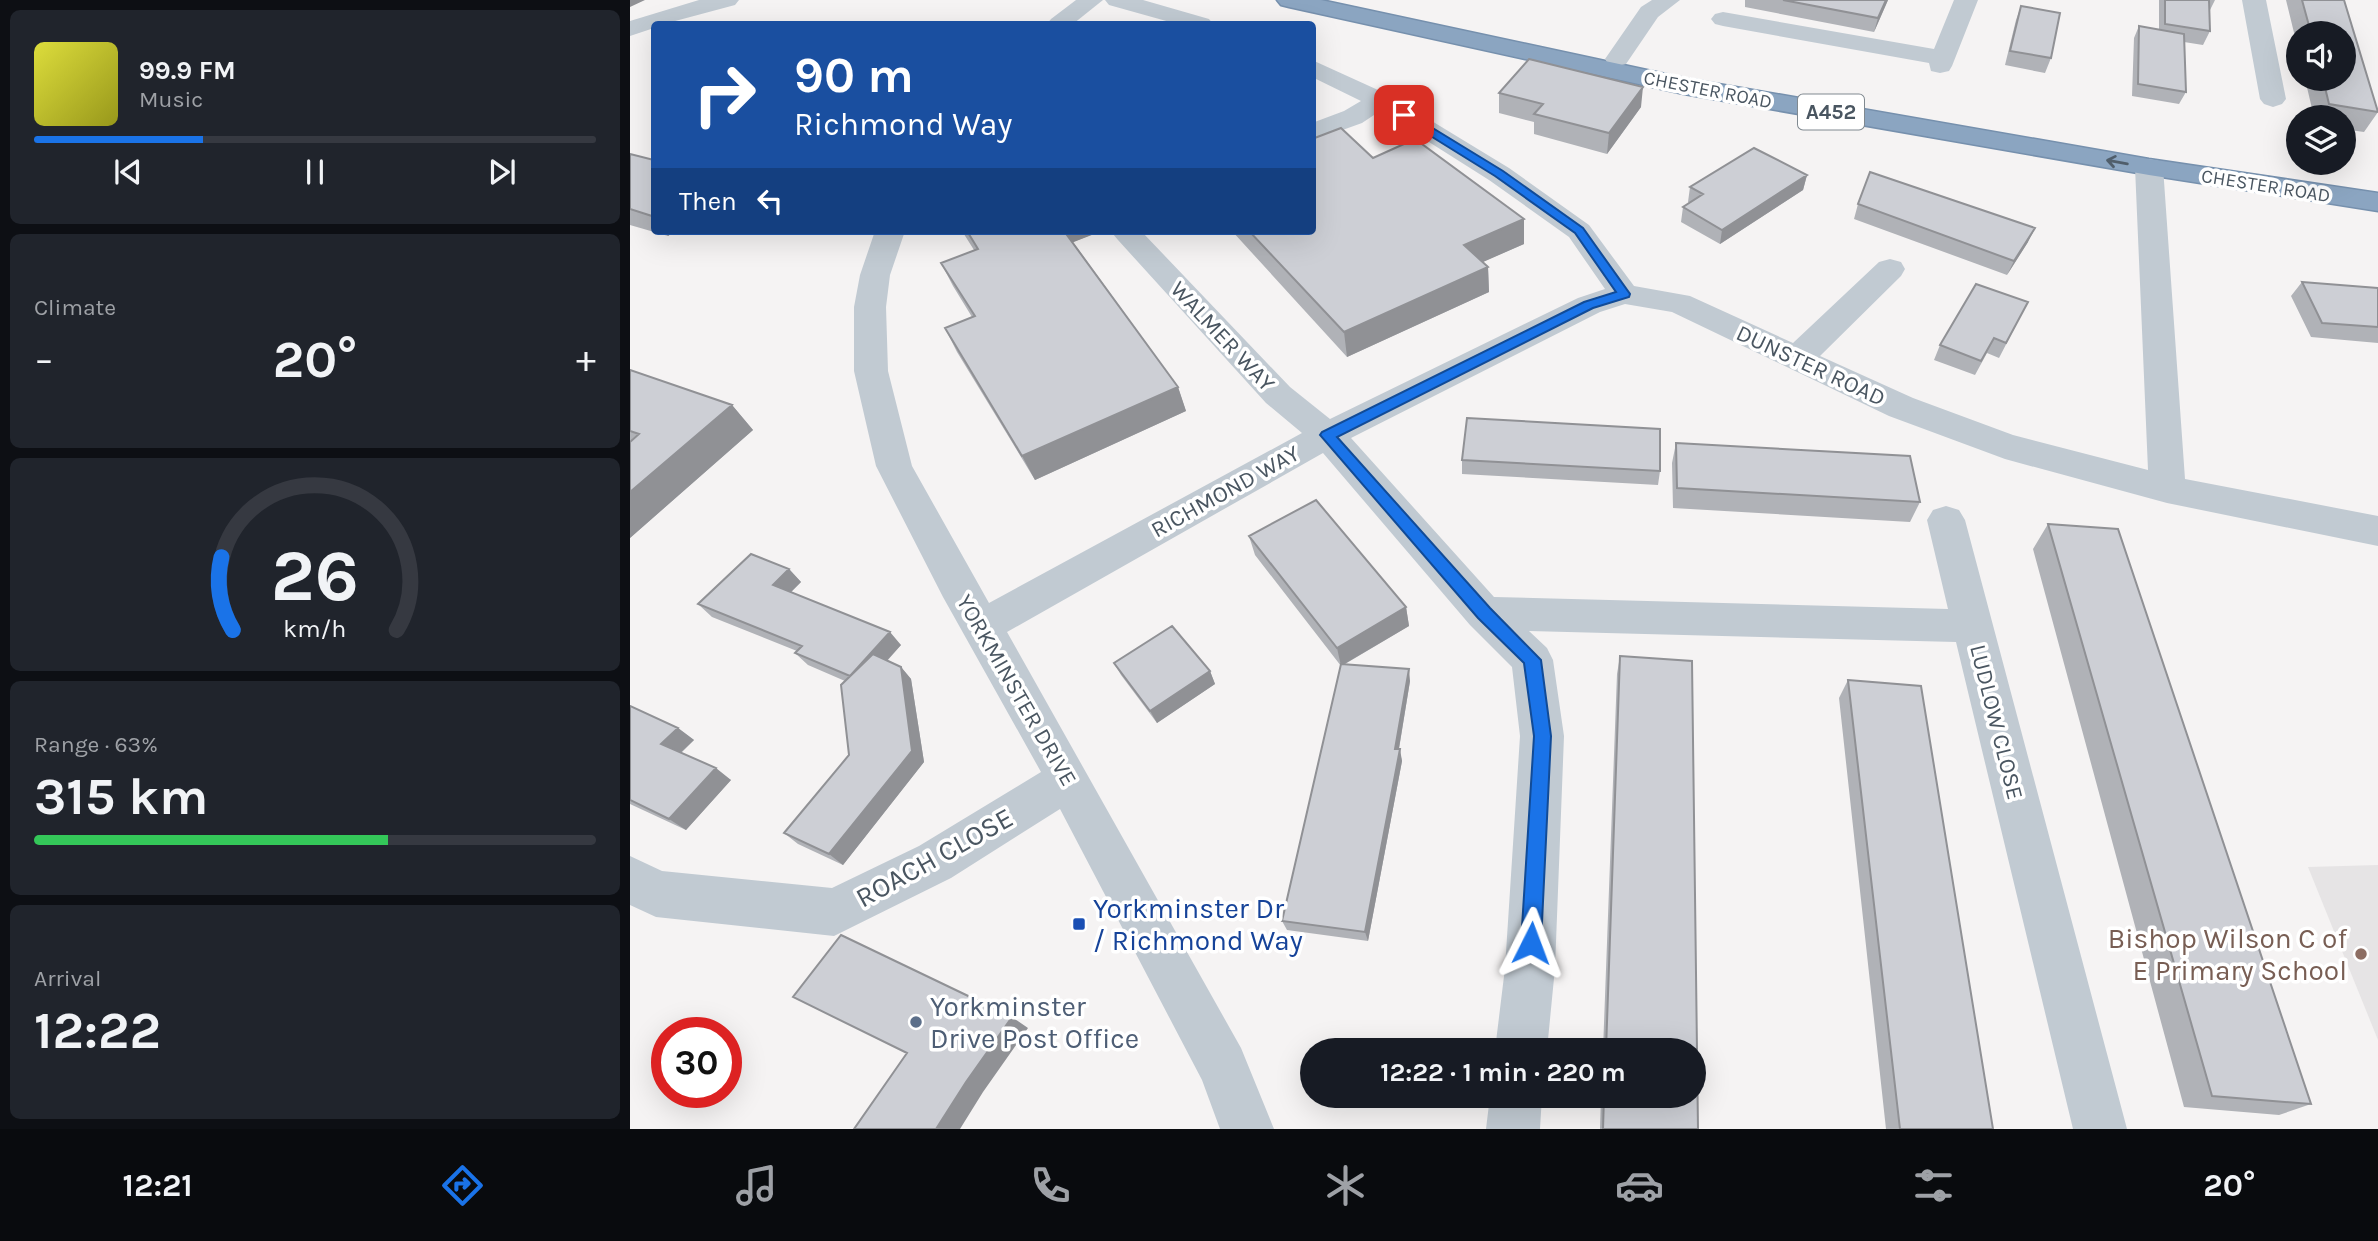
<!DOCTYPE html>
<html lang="en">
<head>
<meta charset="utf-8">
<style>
  :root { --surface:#171b24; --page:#20242c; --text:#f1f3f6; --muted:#9ea1a6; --line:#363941; --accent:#1a73e8 }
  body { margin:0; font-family:Karla,sans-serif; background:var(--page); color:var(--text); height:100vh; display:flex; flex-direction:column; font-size:26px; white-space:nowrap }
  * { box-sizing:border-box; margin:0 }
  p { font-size:23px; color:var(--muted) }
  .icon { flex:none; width:38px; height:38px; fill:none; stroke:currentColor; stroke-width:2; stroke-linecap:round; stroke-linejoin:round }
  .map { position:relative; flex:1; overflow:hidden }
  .sheet { display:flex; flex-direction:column; gap:10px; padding:10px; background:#0d0f14; width:630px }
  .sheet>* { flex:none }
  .guide { position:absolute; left:21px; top:21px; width:665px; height:214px; border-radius:7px; box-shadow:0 7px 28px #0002; background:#1a4fa0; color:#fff; overflow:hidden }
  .fabs { position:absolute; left:1656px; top:21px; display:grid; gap:14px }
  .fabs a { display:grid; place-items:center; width:70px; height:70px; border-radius:50%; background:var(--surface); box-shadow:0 7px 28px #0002; font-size:35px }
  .speed { position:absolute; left:21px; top:1017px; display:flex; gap:14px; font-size:35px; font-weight:700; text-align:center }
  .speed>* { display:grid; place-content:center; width:91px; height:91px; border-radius:50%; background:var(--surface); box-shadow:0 7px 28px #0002; line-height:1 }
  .speed .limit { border:10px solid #d22; background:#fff; color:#111 }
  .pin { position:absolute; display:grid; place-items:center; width:60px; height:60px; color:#fff; margin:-30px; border-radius:14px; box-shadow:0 4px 10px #0006 }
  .me { position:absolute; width:77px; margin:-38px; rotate:3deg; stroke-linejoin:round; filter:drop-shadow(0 0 5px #0008) }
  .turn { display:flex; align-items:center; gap:24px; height:147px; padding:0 28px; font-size:32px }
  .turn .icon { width:91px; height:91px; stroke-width:2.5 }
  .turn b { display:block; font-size:49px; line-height:60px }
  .then { display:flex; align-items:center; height:66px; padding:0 28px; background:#0003; gap:14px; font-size:26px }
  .big { font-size:52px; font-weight:700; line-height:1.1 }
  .sheet .tile { flex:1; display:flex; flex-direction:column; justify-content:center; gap:10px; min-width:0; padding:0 24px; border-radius:10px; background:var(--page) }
  .sheet .dial { align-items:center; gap:0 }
  .dial svg { height:182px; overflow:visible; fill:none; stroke:var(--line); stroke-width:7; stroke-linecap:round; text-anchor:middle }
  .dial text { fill:var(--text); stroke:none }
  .song { display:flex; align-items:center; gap:21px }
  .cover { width:84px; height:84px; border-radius:10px; background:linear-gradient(135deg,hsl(60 70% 55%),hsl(60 70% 35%)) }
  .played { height:7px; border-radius:4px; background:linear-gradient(90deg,var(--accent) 30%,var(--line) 30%) }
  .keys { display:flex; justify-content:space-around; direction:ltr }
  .heat { display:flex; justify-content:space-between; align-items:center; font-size:38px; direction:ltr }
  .charge { height:10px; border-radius:5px; background:linear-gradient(90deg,#34c759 63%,var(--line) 0) }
  .trip { position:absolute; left:670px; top:1038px; width:406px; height:70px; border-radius:35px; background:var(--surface); box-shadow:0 7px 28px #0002; font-weight:700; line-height:70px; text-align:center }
  .dock { display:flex; height:112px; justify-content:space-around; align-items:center; background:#090b0e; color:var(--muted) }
  .dock .icon { width:49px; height:49px }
  .dock .on { color:var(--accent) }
  .dock b { font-size:32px; color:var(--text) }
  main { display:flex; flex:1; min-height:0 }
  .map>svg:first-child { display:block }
  .education { fill:#e6e4e5 }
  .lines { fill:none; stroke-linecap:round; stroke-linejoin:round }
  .highway-casing { stroke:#7690ad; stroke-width:3 }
  .minor { fill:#c1cad2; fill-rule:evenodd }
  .highway { fill:#8ba5c1; fill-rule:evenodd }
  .wall { fill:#b0b2b7 }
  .shaded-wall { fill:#909195 }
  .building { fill:#cdcfd5; stroke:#909195; stroke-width:2 }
  .oneway { stroke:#505e6b }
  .route { fill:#1a73e8; stroke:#114b97; stroke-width:2 }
  .transit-dot { fill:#1a4fb4; stroke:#fff; stroke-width:2.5 }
  .education-dot { fill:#8d6e63; stroke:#fff; stroke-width:2.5 }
  .service-dot { fill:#5c6f8a; stroke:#fff; stroke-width:2.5 }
  .labels { text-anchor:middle; stroke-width:7; stroke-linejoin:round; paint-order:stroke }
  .far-street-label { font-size:19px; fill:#4a5661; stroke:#fff }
  .shield { fill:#fff; stroke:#808990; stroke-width:2 }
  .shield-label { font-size:21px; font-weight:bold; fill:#4a5661 }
  .street-label { font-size:23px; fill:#4a5661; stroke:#fff }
  .near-street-label { font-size:28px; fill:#4a5661; stroke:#fff }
  .near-transit-label { font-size:28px; fill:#164399; stroke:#fff; text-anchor:start }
  .near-education-label { font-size:28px; fill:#785e54; stroke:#fff; text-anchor:end }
  .near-service-label { font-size:28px; fill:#4e5e75; stroke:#fff; text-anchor:start }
</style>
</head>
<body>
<main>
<section class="sheet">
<div class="tile">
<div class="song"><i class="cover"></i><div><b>99.9 FM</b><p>Music</p></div></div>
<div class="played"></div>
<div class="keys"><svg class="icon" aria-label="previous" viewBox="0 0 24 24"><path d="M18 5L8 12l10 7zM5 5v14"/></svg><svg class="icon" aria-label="pause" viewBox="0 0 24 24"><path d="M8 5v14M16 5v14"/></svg><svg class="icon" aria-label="next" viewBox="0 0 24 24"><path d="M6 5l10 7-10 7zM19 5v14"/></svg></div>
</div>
<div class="tile"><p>Climate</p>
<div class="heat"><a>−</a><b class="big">20°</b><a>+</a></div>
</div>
<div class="tile dial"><svg viewBox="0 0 100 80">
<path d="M14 69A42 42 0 1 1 86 69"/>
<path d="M14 69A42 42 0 0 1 9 37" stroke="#1a73e8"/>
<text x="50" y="56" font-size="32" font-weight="700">26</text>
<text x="50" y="72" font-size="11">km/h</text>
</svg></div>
<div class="tile"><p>Range · 63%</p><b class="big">315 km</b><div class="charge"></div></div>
<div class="tile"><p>Arrival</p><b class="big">12:22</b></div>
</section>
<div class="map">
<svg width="1748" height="1129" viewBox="0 0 1748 1129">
  <rect width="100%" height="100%" fill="#f5f3f3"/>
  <path class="education" d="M1748,865V1040L1678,867Z"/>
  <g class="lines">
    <defs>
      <path id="highway" d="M647,0H691L1054,78L1519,159L1748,193V211L1519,175L1054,94L659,7L651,5Z"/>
    </defs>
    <use href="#highway" class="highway-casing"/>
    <path class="minor" d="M69,0H109L105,5L34,24H24V28L0,36V21Z
      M446,0H473L443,24H417L421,19Z
      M475,0H513L579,19L583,24H547L479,5Z
      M1022,0H1050L1028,17L996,64L987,66L978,64L975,59L1011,7Z
      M1324,0H1348L1322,66L1319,71L1310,73L1301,71L1299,63L1093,26L1085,24L1081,19L1085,14L1093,12L1304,49Z
      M1612,0H1636L1656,99L1652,104L1643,107L1634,104L1630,99Z
      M682,60L759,95L879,168L959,225L1004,286L1060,296L1163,343L1249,262L1260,259L1271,262L1275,269L1271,276L1190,356L1283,398L1383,435L1518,470L1505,167L1509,161L1519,159L1529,161L1533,167L1555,479L1748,516V546L1537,503L1375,459L1259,416L1042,312L995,304L970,312L721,438L864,597L1318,609L1297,520L1303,510L1316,506L1329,510L1335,520L1497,1129H1443L1326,642L899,631L917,648L923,660L934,736L925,968L917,1050H865L875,968L890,736L882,667L840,625L693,453L377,632L611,1048L644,1129H590L572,1080L430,809L321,878L204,936L26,917L0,905V856L32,871L202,888L289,846L411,772L313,597L246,466L224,371V307L230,275L245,231H275L260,275L256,307L258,371L282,466L359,603L672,433L636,403L488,240L483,234L485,231H515L513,233L660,387L700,419L948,298L975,289L939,237L859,180L750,111L732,123L682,141V123L714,111L731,101L682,77Z
      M860,1096H912L910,1129H856Z"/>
    <use href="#highway" class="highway"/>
  </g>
  <path class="wall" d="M1115,0H1258L1244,32L1115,7Z
    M1529,0H1585L1579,12L1580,31L1573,45L1554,42L1556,92L1549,104L1502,96L1504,38L1509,26L1529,30Z
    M1656,0H1714L1748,112L1734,132L1713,129V117H1684L1675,79H1713V33H1668V49Z
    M1391,6L1421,58L1415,73L1375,65L1386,20Z
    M869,93L1011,107L977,154L904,134V122L869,113Z
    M0,154L24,160V231H45L38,236L0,225Z
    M743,158L894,219V244L852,262L858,267L859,292L717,357L602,231H682Z
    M1177,175L1173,190L1090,244L1051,222L1053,207L1060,203L1058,202L1060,187Z
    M1228,204L1398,242L1377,275L1224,219Z
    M332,231H471L443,242L548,387L556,411L405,480L327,352L315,328L342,317L323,286L311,263L344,250Z
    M1672,282L1748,288V343L1681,337L1661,296Z
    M1398,302L1369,358L1357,353L1345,375L1304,360L1310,345Z
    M0,370L102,405L123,430L0,538Z
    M1046,443L1290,502L1280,522L1043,508L1042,463Z
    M832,460L1030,471L1028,485L832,474Z
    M1418,524L1681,1104L1649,1115L1554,1107L1403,549Z
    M619,536L776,607L779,626L715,664L780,681L769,749L772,761L738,941L657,930L652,921L711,666L625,555Z
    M159,569L171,582L161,592L271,645L257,661L271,667L281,679L294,762L213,865L168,844L154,833L219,755L215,681L178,665L165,653L167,651L82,617L68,604Z
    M990,656L1062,661L1068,1129H970L971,1096H1064V1050H973L987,674Z
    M484,663L580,671L585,684L527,723L491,675Z
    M1218,680L1363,1129H1256L1209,698Z
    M0,706L48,728L64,740L51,753L101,780L56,830L0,804Z"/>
  <path class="shaded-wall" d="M0,0H15L0,7Z
    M1256,0H1258L1244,32L1248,18Z
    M1013,87L1011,107L977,154L979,133Z
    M1177,175L1173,190L1090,244L1092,230Z
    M894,219V244L835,270L834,245Z
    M1405,228L1398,242L1377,275L1384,261Z
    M34,231H45L38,236Z
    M431,231H472L436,245Z
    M858,267L859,292L717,357L714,332Z
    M548,387L556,411L405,480L392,456Z
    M102,405L123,430L0,538V492Z
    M159,569L171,582L155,598L143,585Z
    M776,607L779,626L711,666L707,648Z
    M260,632L271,645L232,688L220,676Z
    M271,667L281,679L294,762L213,865L199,854Z
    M779,669L780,681L767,760L765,749Z
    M580,671L585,684L527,723L520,711Z
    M48,728L64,740L47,756L31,744Z
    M770,749L772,761L738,941L735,932Z
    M86,768L101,780L56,830L39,819Z
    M382,1017L398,1028L353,1092L330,1129H306L336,1082Z"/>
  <path class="building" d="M1153,0H1256L1248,18Z
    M1535,0H1579L1580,31L1535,24Z
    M1672,0H1714L1748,112L1699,104L1693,79H1713V33H1681Z
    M1391,6L1430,13L1421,58L1380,51Z
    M1509,26L1554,34L1556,92L1508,84Z
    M899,59L1013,87L979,133L904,114L913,104L869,93Z
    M711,128L743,158L785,139L894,219L834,245L858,267L714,332L619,231H682V139Z
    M1124,148L1177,175L1092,230L1053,207L1073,194L1060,187Z
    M0,154L24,160V214L22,216L0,209Z
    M1240,172L1405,228L1384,261L1228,204Z
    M337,231H434L548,387L392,456L315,328L345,316L311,263L348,249Z
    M1672,282L1748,288V327L1692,323Z
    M1346,284L1398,302L1376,343L1364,338L1351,361L1310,345Z
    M0,370L102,405L0,492V442L9,434L0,431Z
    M837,418L1030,429V471L832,460Z
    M1046,443L1280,456L1290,502L1047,488Z
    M686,500L776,607L707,648L619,536Z
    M1418,524L1488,529L1681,1104L1582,1096Z
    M121,554L159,569L143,585L260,632L220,676L165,653L172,646L68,604Z
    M542,626L580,671L520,711L484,663Z
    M243,654L271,667L282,751L199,854L154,833L219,755L211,685Z
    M990,656L1062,661L1068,1129H973L974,1096H1064V1050H976Z
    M711,664L779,669L765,749H770L735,932L652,921Z
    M1218,680L1291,686L1363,1129H1270Z
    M0,706L48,728L31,744L86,768L39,819L0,800Z
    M211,935L382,1017L336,1082L306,1129H224L277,1053L163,997Z"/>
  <defs><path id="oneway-shaft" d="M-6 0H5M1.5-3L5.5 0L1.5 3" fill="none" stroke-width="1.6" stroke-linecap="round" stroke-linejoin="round" transform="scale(1.75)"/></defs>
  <use class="oneway" href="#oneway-shaft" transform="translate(1487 162) rotate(-170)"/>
  <path class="route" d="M770,113H778L873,171L953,228L1000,294L999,297L963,308L707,437L860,608L911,660L921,736L911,943L908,950L901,953L894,950L891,943L904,736L894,663L848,618L690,435L692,432L954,302L986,292L945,233L865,176L770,117Z"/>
  <rect class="transit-dot" x="442" y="917" width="14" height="14" rx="3.5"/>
  <circle class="education-dot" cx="1731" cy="954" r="7"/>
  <circle class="service-dot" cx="286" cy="1022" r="7"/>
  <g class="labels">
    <g class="far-street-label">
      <text transform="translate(1078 89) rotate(11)" y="7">CHESTER ROAD</text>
      <text transform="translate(1636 185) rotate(9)" y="7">CHESTER ROAD</text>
    </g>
    <rect class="shield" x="1168" y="94.5" width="66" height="35" rx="5"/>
    <g class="shield-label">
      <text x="1201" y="119">A452</text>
    </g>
    <g class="street-label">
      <text transform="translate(593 336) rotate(47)" y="8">WALMER WAY</text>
      <text transform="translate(1181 365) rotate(25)" y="8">DUNSTER ROAD</text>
      <text transform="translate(595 491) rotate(-29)" y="8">RICHMOND WAY</text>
      <text transform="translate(387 690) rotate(60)" y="8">YORKMINSTER DRIVE</text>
      <text transform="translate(1367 722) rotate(76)" y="8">LUDLOW CLOSE</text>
    </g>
    <g class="near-street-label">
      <text transform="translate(304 857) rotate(-29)" y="10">ROACH CLOSE</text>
    </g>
    <g class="near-transit-label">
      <text x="463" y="918">Yorkminster Dr<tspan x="463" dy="32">/ Richmond Way</tspan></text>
    </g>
    <g class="near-education-label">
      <text x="1717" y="948">Bishop Wilson C of<tspan x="1717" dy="32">E Primary School</tspan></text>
    </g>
    <g class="near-service-label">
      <text x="300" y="1016">Yorkminster<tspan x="300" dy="32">Drive Post Office</tspan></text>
    </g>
  </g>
</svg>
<div class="fabs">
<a><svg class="icon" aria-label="sound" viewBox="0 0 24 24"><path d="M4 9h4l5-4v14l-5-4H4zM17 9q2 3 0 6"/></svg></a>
<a><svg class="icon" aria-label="layers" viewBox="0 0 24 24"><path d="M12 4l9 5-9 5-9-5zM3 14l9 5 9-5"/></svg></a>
</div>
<div class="speed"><div class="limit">30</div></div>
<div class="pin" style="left:774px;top:115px;background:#d93025"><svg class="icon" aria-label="arrive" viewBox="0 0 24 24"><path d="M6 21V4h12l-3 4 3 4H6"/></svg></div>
<svg class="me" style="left:901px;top:943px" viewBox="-20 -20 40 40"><path d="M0-17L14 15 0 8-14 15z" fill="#1a73e8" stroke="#fff" stroke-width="4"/></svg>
<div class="trip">12:22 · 1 min · 220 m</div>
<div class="guide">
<div class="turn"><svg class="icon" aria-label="right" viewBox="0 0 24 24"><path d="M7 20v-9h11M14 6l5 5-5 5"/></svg><div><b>90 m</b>Richmond Way</div></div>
<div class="then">Then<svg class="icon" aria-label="left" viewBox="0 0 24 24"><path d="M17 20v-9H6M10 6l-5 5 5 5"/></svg></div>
</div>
</div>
</main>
<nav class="dock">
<b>12:21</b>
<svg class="icon on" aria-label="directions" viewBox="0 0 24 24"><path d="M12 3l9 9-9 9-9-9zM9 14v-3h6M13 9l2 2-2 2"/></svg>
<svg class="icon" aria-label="music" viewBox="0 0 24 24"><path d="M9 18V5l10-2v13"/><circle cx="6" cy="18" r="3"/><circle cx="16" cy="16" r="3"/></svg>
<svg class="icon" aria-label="phone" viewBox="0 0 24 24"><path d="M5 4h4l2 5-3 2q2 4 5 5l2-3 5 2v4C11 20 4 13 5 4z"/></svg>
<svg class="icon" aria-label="climate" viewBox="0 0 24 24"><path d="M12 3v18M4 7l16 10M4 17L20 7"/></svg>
<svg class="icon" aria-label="car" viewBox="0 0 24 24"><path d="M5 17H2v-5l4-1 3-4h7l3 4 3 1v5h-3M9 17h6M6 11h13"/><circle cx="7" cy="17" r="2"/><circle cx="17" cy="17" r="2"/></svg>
<svg class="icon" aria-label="filters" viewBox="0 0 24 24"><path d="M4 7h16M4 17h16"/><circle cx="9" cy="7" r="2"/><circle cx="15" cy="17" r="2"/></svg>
<b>20°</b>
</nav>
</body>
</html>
